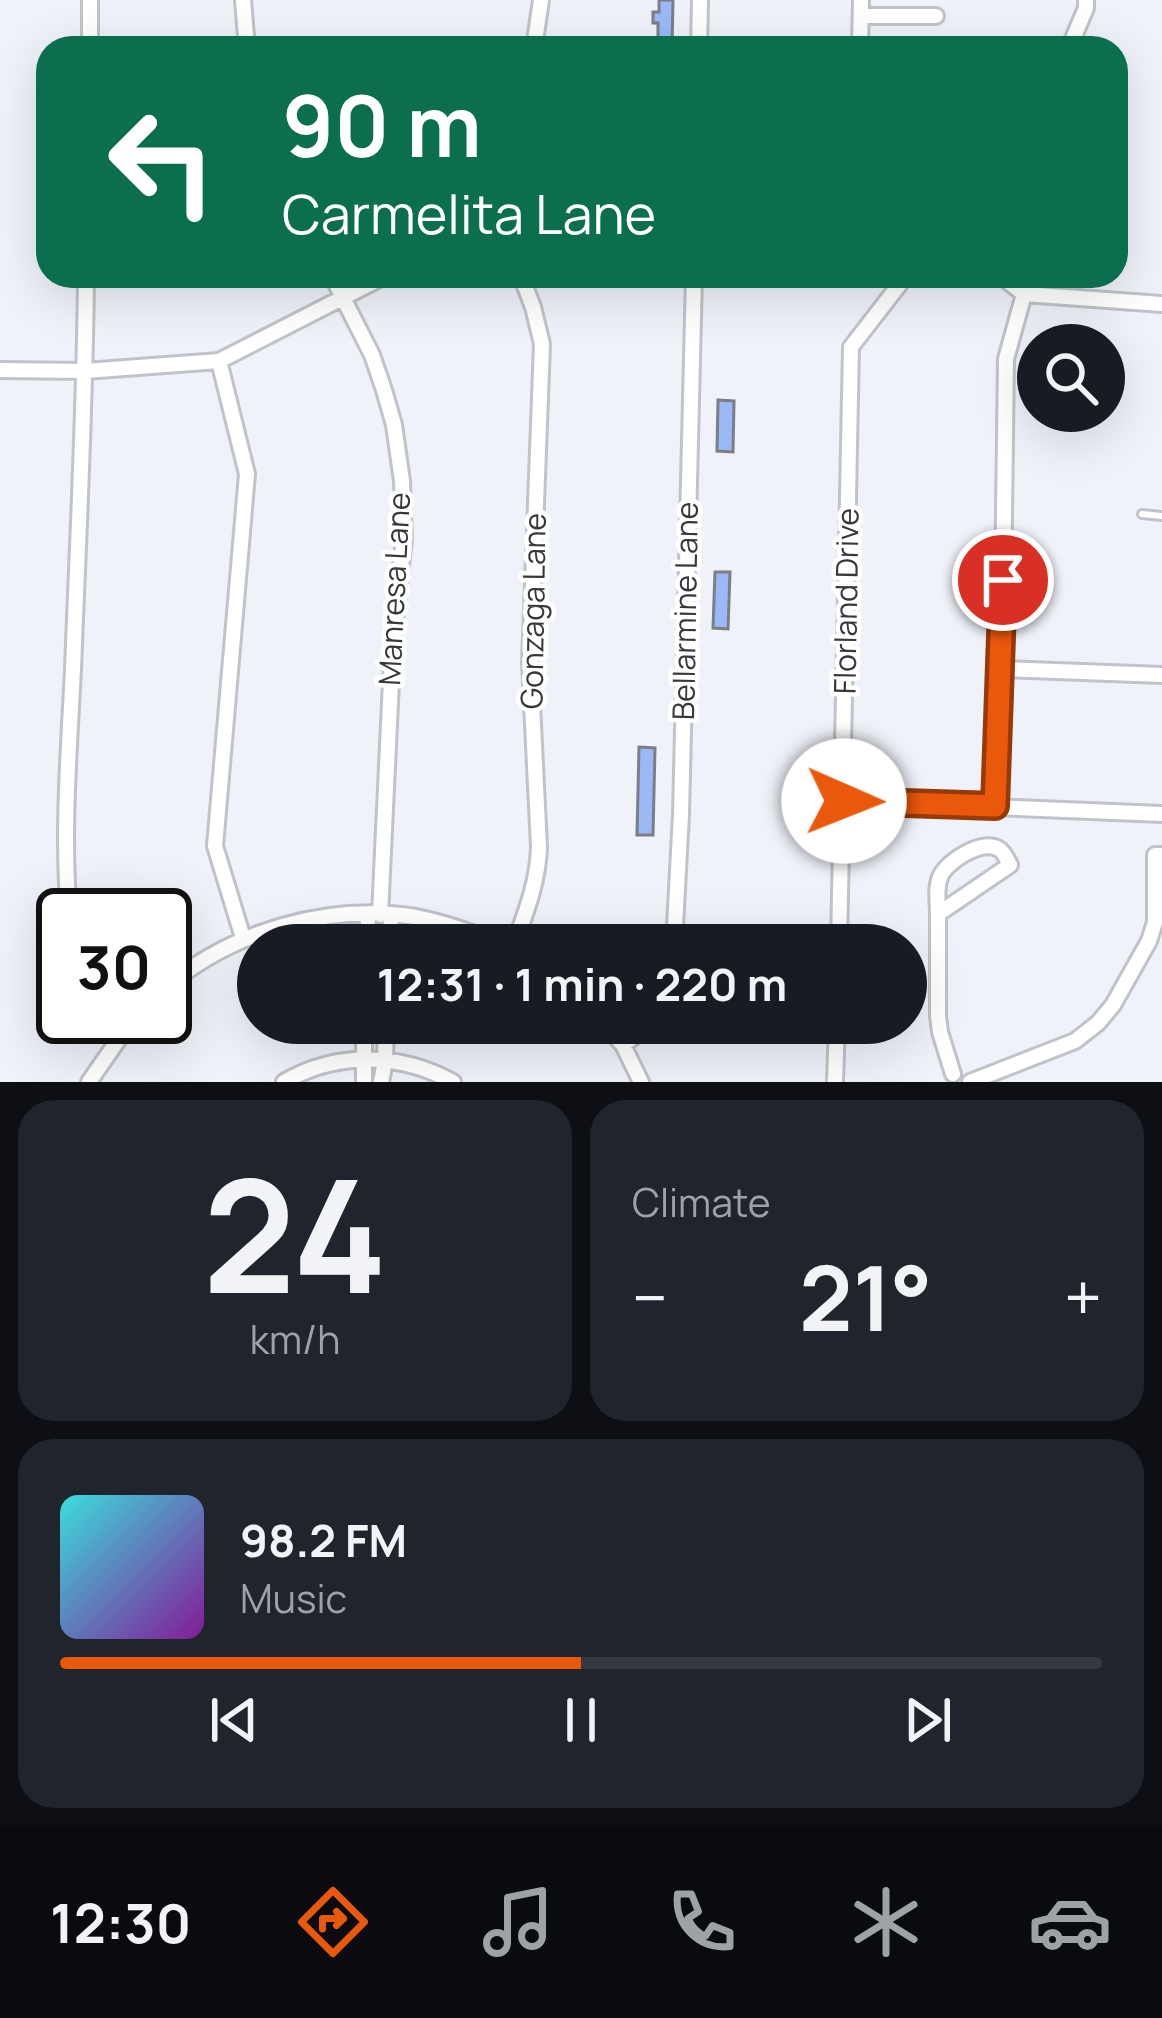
<!DOCTYPE html>
<html lang="en">
<head>
<meta charset="utf-8">
<style>
  :root { --surface:#171b24; --page:#20242c; --text:#f1f3f6; --muted:#9ea1a6; --line:#363941; --accent:#ea580c }
  body { margin:0; font-family:Manrope,sans-serif; background:var(--page); color:var(--text); height:100vh; display:flex; flex-direction:column; font-size:45px; white-space:nowrap }
  * { box-sizing:border-box; margin:0 }
  p { font-size:39px; color:var(--muted) }
  .icon { flex:none; width:66px; height:66px; fill:none; stroke:currentColor; stroke-width:2; stroke-linecap:round; stroke-linejoin:round }
  .map { position:relative; height:1082px; overflow:hidden }
  .side { display:flex; flex-direction:column; gap:18px; padding:18px; background:#0d0f14; flex:1 }
  .side>* { flex:none }
  .banner { position:absolute; left:36px; top:36px; width:1092px; height:252px; border-radius:36px; box-shadow:0 12px 48px #0002; background:#0b6e4f; color:#fff; overflow:hidden }
  .buttons { position:absolute; left:1017px; top:324px; display:grid; gap:24px }
  .buttons a { display:grid; place-items:center; width:108px; height:108px; border-radius:50%; background:var(--surface); box-shadow:0 12px 48px #0002; font-size:60px }
  .speed { position:absolute; left:36px; top:888px; display:flex; gap:24px; font-size:60px; font-weight:700; text-align:center }
  .speed>* { display:grid; place-content:center; width:156px; height:156px; border-radius:50%; background:var(--surface); box-shadow:0 12px 48px #0002; line-height:1 }
  .speed .limit { border:6px solid #111; border-radius:18px; background:#fff; color:#111 }
  .pin { position:absolute; display:grid; place-items:center; width:102px; height:102px; color:#fff; margin:-51px; border:6px solid #fff; border-radius:50%; box-shadow:0 3px 12px #0007 }
  .me { position:absolute; width:132px; margin:-66px; rotate:91deg; stroke-linejoin:round; filter:drop-shadow(0 0 9px #0008) }
  .turn { display:flex; align-items:center; gap:42px; height:252px; padding:0 48px; font-size:54px }
  .turn .icon { width:156px; height:156px; stroke-width:2.5 }
  .turn b { display:block; font-size:84px; line-height:102px }
  .big { font-size:90px; font-weight:700; line-height:1.1 }
  .side .tile { flex:1; display:flex; flex-direction:column; justify-content:center; gap:18px; min-width:0; padding:0 42px; border-radius:36px; background:var(--page) }
  .side .dial { align-items:center; gap:0 }
  .dial b { font-size:156px; line-height:1 }
  .song { display:flex; align-items:center; gap:36px }
  .cover { width:144px; height:144px; border-radius:18px; background:linear-gradient(135deg,hsl(180 70% 55%),hsl(290 70% 35%)) }
  .played { height:12px; border-radius:6px; background:linear-gradient(90deg,var(--accent) 50%,var(--line) 50%) }
  .keys { display:flex; justify-content:space-around; direction:ltr }
  .heat { display:flex; justify-content:space-between; align-items:center; font-size:66px; direction:ltr }
  .side .tiles { flex:1; display:grid; gap:18px; grid-template-columns:1fr 1fr }
  .tile:last-child { grid-column:span 2 }
  .trip { position:absolute; left:237px; top:924px; width:690px; height:120px; border-radius:60px; background:var(--surface); box-shadow:0 12px 48px #0002; font-weight:700; line-height:120px; text-align:center }
  .tabs { display:flex; height:192px; justify-content:space-around; align-items:center; background:#090b0e; color:var(--muted) }
  .tabs .icon { width:84px; height:84px }
  .tabs .current { color:var(--accent) }
  .tabs b { font-size:54px; color:var(--text) }
  .map>svg:first-child { display:block }
  .building { fill:#9ab9f6; stroke:#7b7e84; stroke-width:3 }
  .lines { fill:none; stroke-linecap:round; stroke-linejoin:round }
  .lane-casing { stroke:#c0c3c9; stroke-width:12 }
  .street-casing { stroke:#c0c3c9; stroke-width:20 }
  .lane { stroke:#fff; stroke-width:6 }
  .street { stroke:#fff; stroke-width:14 }
  .route-casing { stroke:#983908; stroke-width:30 }
  .route { stroke:#ea580c; stroke-width:21 }
  .labels { text-anchor:middle; stroke-width:9; stroke-linejoin:round; paint-order:stroke }
  .street-label { font-size:30px; fill:#36383a; stroke:#fff }
</style>
</head>
<body>
<div class="map">
<svg width="1162" height="1082" viewBox="0 0 1162 1082">
  <rect width="100%" height="100%" fill="#eff2f9"/>
  <path class="building" d="M659,0H673L672,48H658V23H653V12H659Z
    M718,400L734,401L733,452L717,451Z
    M715,572H730L728,629L713,628Z
    M639,747L655,748L653,835H637Z"/>
  <g class="lines">
    <defs>
      <path id="lane" d="M1142,514L1162,516"/>
      <path id="street" d="M243,0L247,48
        M861,16H936
        M90,48V0
        M534,48L541,0
        M699,48L700,0
        M860,48L861,0
        M1069,48L1086,8V0
        M332,276L372,355L384,390L394,425L402,481L404,539L393,639L380,915
        M1001,276L1024,294L1162,304
        M219,361L247,474L215,846L243,938
        M0,370L85,371L219,361L385,276
        M1002,669L1162,675
        M844,801L1162,814
        M995,806L1002,669L1006,359L1024,294
        M938,914C938,902 935,887 941,875C949,860 982,839 999,849C1004,852 1007,859 1010,865L938,914V1016L940,1032L953,1074
        M69,915C62,833 69,751 73,669C78,538 85,407 86,276
        M367,945L368,914
        M390,945L391,915
        M514,945C526,912 538,882 539,847L530,663L542,344L533,307L521,276
        M674,945L681,814L694,276
        M839,945L851,347L906,276
        M165,988C232,931 328,903 416,917C447,923 475,934 505,945
        M364,1023V1082
        M603,1023L623,1045L641,1082
        M623,1045L652,1023
        M89,1082L134,1017
        M284,1082C337,1051 400,1053 453,1082
        M381,1082L385,1061L386,1023
        M835,1082L837,1023
        M970,1082L1075,1041L1098,1023L1113,1005L1149,941L1155,922V855H1162"/>
    </defs>
    <use href="#lane" class="lane-casing"/>
    <use href="#street" class="street-casing"/>
    <use href="#lane" class="lane"/>
    <use href="#street" class="street"/>
  </g>
  <g class="lines">
    <defs>
      <path id="route" d="M844,801L995,806L1003,580"/>
    </defs>
    <use href="#route" class="route-casing"/>
    <use href="#route" class="route"/>
  </g>
  <g class="labels">
    <g class="street-label">
      <text transform="translate(395 589) rotate(-87)" y="10">Manresa Lane</text>
      <text transform="translate(847 601) rotate(-89)" y="10">Florland Drive</text>
      <text transform="translate(534 611) rotate(-89)" y="10">Gonzaga Lane</text>
      <text transform="translate(686 611) rotate(-89)" y="10">Bellarmine Lane</text>
    </g>
  </g>
</svg>
<div class="buttons">
<a><svg class="icon" aria-label="search" viewBox="0 0 24 24"><circle cx="10" cy="10" r="6"/><path d="M15 15l6 6"/></svg></a>
</div>
<div class="speed"><div class="limit">30</div></div>
<div class="pin" style="left:1003px;top:580px;background:#d93025"><svg class="icon" aria-label="arrive" viewBox="0 0 24 24"><path d="M6 21V4h12l-3 4 3 4H6"/></svg></div>
<svg class="me" style="left:844px;top:801px" viewBox="-20 -20 40 40"><circle r="19" fill="#fff"/><path d="M0-13L10 11 0 6-10 11z" fill="#ea580c"/></svg>
<div class="trip">12:31 · 1 min · 220 m</div>
<div class="banner">
<div class="turn"><svg class="icon" aria-label="left" viewBox="0 0 24 24"><path d="M17 20v-9H6M10 6l-5 5 5 5"/></svg><div><b>90 m</b>Carmelita Lane</div></div>
</div>
</div>
<section class="side">
<div class="tiles">
<div class="tile dial"><b>24</b><p>km/h</p></div>
<div class="tile"><p>Climate</p>
<div class="heat"><a>−</a><b class="big">21°</b><a>+</a></div>
</div>
<div class="tile">
<div class="song"><i class="cover"></i><div><b>98.2 FM</b><p>Music</p></div></div>
<div class="played"></div>
<div class="keys"><svg class="icon" aria-label="previous" viewBox="0 0 24 24"><path d="M18 5L8 12l10 7zM5 5v14"/></svg><svg class="icon" aria-label="pause" viewBox="0 0 24 24"><path d="M8 5v14M16 5v14"/></svg><svg class="icon" aria-label="next" viewBox="0 0 24 24"><path d="M6 5l10 7-10 7zM19 5v14"/></svg></div>
</div>
</div>
</section>
<nav class="tabs">
<b>12:30</b>
<svg class="icon current" aria-label="directions" viewBox="0 0 24 24"><path d="M12 3l9 9-9 9-9-9zM9 14v-3h6M13 9l2 2-2 2"/></svg>
<svg class="icon" aria-label="music" viewBox="0 0 24 24"><path d="M9 18V5l10-2v13"/><circle cx="6" cy="18" r="3"/><circle cx="16" cy="16" r="3"/></svg>
<svg class="icon" aria-label="phone" viewBox="0 0 24 24"><path d="M5 4h4l2 5-3 2q2 4 5 5l2-3 5 2v4C11 20 4 13 5 4z"/></svg>
<svg class="icon" aria-label="climate" viewBox="0 0 24 24"><path d="M12 3v18M4 7l16 10M4 17L20 7"/></svg>
<svg class="icon" aria-label="car" viewBox="0 0 24 24"><path d="M5 17H2v-5l4-1 3-4h7l3 4 3 1v5h-3M9 17h6M6 11h13"/><circle cx="7" cy="17" r="2"/><circle cx="17" cy="17" r="2"/></svg>
</nav>
</body>
</html>
